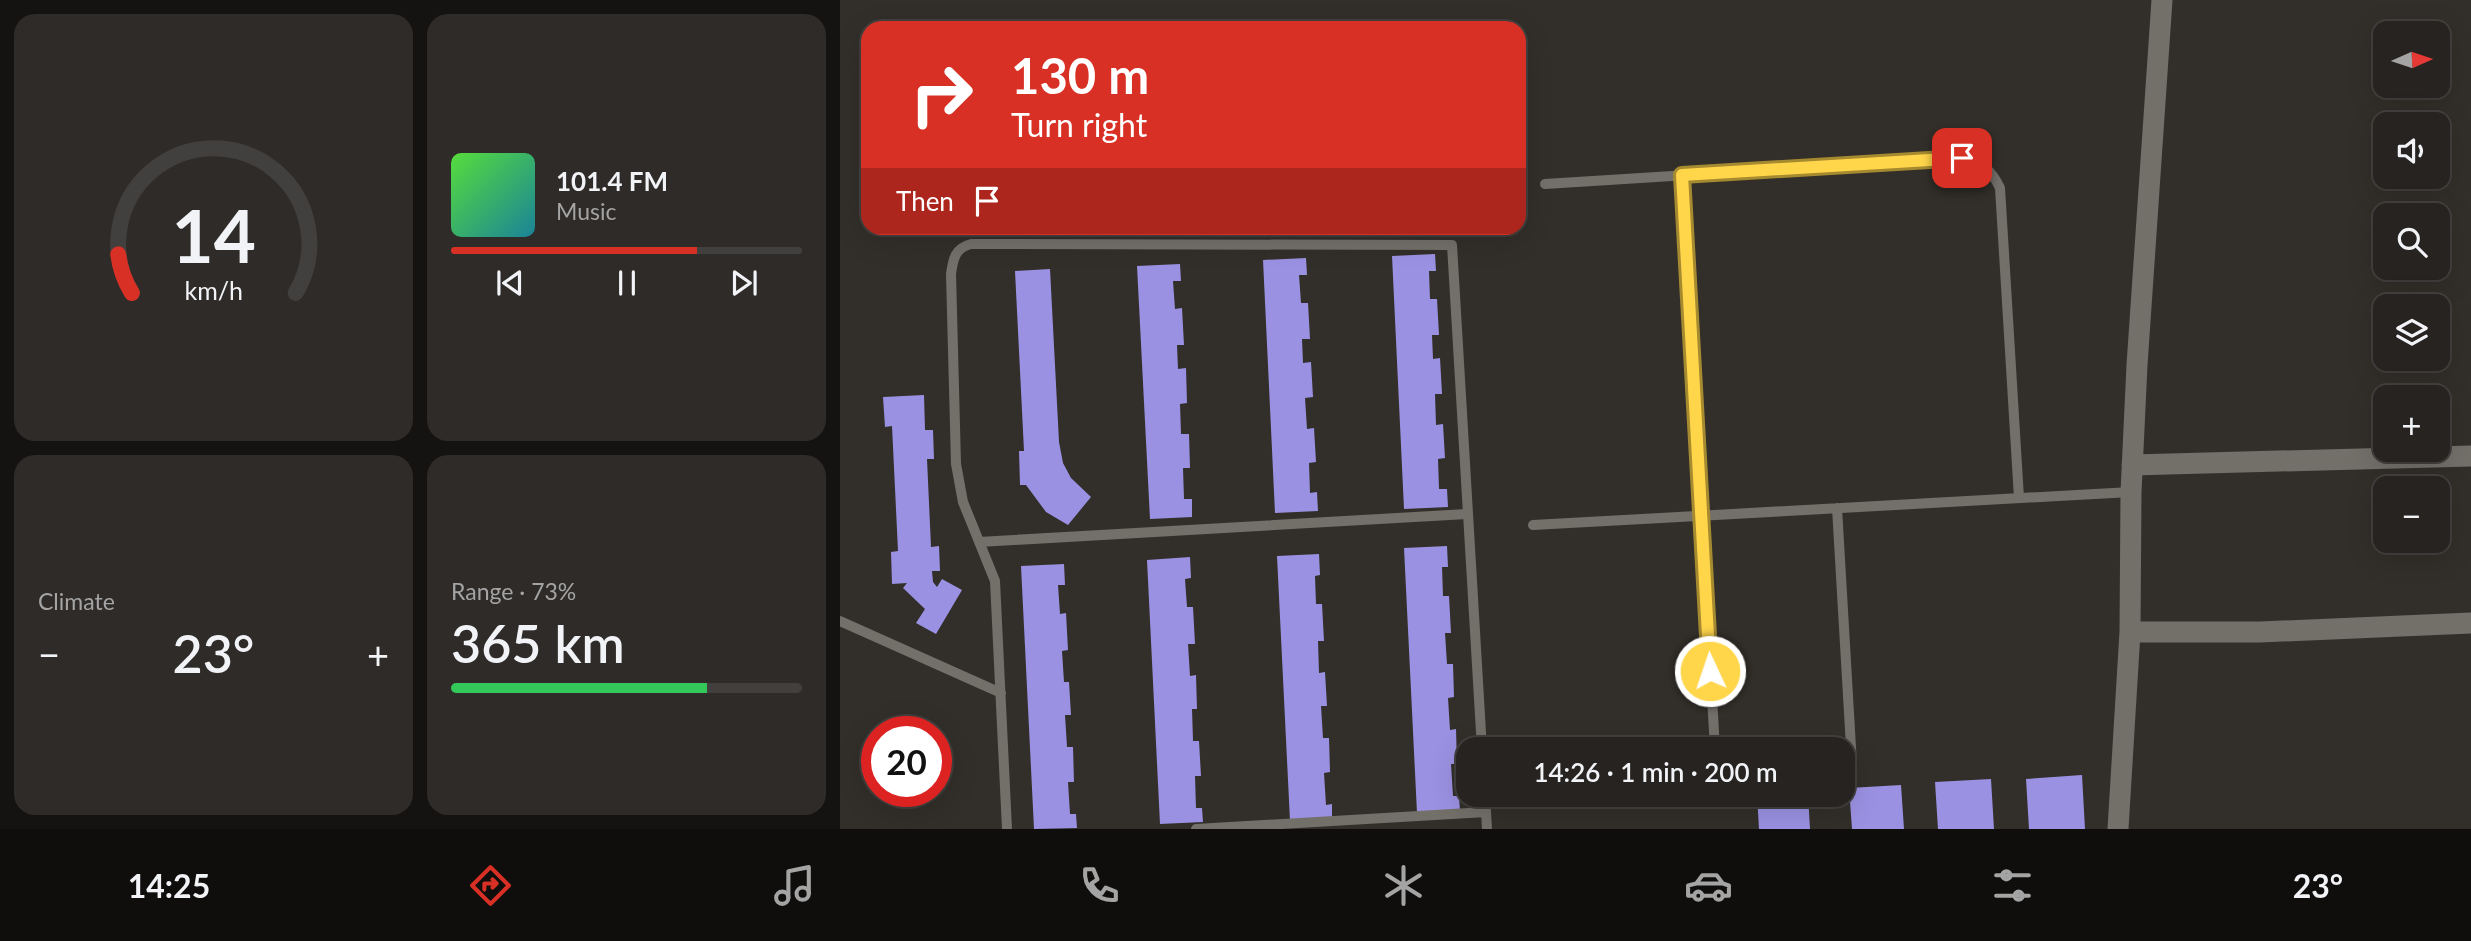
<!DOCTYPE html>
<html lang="en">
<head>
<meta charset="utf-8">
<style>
  :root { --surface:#262320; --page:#2e2b29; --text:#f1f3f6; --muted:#a4a4a5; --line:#42403e; --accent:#d93025 }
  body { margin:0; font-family:Lato,sans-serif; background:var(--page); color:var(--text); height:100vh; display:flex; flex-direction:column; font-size:26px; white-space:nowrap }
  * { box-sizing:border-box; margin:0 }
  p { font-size:23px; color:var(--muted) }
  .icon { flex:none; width:38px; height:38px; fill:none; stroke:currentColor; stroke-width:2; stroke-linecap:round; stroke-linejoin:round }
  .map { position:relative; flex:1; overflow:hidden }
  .details { display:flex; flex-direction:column; gap:14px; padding:14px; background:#151312; width:840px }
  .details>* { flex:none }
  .banner { position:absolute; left:21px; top:21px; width:665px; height:214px; border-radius:21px; box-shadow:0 7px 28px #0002,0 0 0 2px var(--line); background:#d93025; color:#fff; overflow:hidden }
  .needle { width:46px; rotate:87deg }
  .controls { position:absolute; left:1533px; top:21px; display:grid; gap:14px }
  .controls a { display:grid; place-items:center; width:77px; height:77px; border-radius:14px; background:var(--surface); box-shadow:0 7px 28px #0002,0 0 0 2px var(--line); font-size:35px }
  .speed { position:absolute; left:21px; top:716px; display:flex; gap:14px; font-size:35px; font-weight:700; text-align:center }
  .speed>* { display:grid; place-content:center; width:91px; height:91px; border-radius:50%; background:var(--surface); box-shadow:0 7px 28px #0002,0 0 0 2px var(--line); line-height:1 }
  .speed .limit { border:10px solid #d22; background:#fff; color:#111 }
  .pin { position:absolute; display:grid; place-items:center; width:60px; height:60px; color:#fff; margin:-30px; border-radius:14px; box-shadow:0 4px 10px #0006 }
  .me { position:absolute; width:77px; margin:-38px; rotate:357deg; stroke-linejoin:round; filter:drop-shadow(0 0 5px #0008) }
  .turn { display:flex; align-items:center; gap:24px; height:147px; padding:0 35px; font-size:32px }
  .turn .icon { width:91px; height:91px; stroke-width:2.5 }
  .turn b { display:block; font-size:49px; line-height:60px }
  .then { display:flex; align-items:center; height:66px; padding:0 35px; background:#0003; gap:14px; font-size:26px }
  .big { font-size:52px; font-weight:600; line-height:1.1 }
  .details .card { flex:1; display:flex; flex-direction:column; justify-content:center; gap:10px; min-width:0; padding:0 24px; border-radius:21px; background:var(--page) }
  .details .dial { align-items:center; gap:0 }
  .dial svg { height:182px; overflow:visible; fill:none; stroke:var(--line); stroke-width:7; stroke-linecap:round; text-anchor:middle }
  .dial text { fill:var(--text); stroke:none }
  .song { display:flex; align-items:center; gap:21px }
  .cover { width:84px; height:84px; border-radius:10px; background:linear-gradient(135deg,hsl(110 70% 55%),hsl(190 70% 35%)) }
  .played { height:7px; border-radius:4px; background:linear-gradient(90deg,var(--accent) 70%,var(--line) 70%) }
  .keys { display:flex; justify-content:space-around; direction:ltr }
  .heat { display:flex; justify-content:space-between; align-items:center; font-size:38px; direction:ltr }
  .charge { height:10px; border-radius:5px; background:linear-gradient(90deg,#34c759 73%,var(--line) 0) }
  .details .tiles { flex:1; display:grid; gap:14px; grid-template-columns:repeat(2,1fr) }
  .trip { position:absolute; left:616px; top:737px; width:399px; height:70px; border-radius:21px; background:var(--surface); box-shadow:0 7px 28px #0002,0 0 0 2px var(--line); font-weight:600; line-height:70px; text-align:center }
  .tab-bar { display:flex; height:112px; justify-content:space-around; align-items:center; background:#0f0e0d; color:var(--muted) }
  .tab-bar .icon { width:49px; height:49px }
  .tab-bar .on { color:var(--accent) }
  .tab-bar b { font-size:32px; color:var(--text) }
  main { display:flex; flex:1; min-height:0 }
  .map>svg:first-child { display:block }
  .building { fill:#9b91e2 }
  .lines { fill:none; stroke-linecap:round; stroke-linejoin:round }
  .service { stroke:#736f69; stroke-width:10 }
  .minor { stroke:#736f69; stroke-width:21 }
  .route-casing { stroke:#a68a30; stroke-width:18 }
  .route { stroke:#ffd54a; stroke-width:12 }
</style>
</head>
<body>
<main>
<section class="details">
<div class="tiles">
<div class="card dial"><svg viewBox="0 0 100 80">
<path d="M14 69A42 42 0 1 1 86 69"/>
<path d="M14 69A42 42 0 0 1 8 52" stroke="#d93025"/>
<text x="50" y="56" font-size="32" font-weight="700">14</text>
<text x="50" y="72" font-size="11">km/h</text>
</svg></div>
<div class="card">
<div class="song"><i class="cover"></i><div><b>101.4 FM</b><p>Music</p></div></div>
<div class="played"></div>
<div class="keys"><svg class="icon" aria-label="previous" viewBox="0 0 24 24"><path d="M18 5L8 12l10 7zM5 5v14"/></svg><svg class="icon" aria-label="pause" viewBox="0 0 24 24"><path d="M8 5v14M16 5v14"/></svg><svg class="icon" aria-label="next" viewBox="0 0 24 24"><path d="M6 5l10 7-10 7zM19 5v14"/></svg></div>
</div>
<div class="card"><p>Climate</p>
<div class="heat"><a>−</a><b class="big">23°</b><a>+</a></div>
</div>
<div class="card"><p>Range · 73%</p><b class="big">365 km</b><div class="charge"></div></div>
</div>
</section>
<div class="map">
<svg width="1631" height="829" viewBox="0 0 1631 829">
  <rect width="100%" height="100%" fill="#322f2a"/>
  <path class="building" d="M595,254L596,271H589L590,299H597L599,335H592L593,359L600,358L602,394H595L596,425L603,424L605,458L598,459L599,489H607L608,507L564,509L552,256Z
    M466,258L467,275H459L461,303H468L470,339H462L463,363L471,362L473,397L465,398L467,429L474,428L476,462L469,463L470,493L477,492L478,511L435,513L423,260Z
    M340,264L341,281H333L335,309L342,308L344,345H337L338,369L346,368L347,403L340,404L341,434H349L350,468H343L344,499H352V517L310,519L297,266Z
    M210,269L219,442L223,463L231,478L251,497L228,525L206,512L186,485H180L179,451H184L175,271Z
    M84,395L85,430H93L94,459H87L91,547L99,546L100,571H92L93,582L97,587L102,579L122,590L96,634L76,623L85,609L63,588L67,583L52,584L51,552L58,551L52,426L45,427L43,397Z
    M607,546L608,567H602L603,596H609L611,633H605L607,664H613L614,697L608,698L610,730L616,729L617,764H611L613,796H619L620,811L577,813L564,548Z
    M479,554L480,575L475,576L476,604H482L484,641H478L479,673L485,672L487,706H481L483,738H489L490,772L484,773L486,805L492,804V819L450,821L437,556Z
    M350,557L351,578L345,579L347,607H353L355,644H348L350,676L356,675L357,709H352L353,741H359L361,776H355L356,808H362L363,822L320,824L307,560Z
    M224,564L225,585H218L220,614L226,613L228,650L222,651L224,682H229L231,715H225L227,747H233L234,782H228L230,814H236L237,828L194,829L181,566Z
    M1242,775L1245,829H1189L1186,779Z
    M1151,779L1154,829H1098L1095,782Z
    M1061,785L1064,829H1012L1009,788Z
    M921,794H968L970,829H919L917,795Z"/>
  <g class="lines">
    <path class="service" d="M842,175L875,749
      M705,184L1122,158C1142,163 1151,169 1160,188L1179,498
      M997,508L1012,764L1003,765
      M693,525L1291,492
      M139,542L627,514
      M0,621L161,693
      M645,794L647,829
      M167,829L155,581L123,502L116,464L111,274C113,259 115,248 131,244L612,245L642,749
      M356,829L646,812"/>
    <path class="minor" d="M1292,465L1631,456
      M1290,632H1420L1631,623
      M1278,829L1290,632L1291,492L1297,365L1322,0"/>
  </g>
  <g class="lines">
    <defs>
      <path id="route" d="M870,671L842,175L1122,158"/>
    </defs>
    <use href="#route" class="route-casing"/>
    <use href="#route" class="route"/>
  </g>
</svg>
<div class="controls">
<a><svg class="needle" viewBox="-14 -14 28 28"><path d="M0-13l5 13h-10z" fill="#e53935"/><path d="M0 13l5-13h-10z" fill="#a4a4a5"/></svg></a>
<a><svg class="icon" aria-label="sound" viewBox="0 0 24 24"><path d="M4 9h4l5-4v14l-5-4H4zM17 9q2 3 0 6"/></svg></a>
<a><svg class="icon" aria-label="search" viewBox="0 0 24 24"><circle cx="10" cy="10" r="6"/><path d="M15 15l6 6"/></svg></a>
<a><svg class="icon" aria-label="layers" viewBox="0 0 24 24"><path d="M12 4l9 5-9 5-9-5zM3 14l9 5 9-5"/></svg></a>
<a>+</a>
<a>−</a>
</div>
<div class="speed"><div class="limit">20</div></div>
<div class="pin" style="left:1122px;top:158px;background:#d93025"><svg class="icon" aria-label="arrive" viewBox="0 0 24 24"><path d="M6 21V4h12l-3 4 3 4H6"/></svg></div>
<svg class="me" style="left:870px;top:671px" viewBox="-20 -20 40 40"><circle r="17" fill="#ffd54a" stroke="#fff" stroke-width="3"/><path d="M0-11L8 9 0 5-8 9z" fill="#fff"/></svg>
<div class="trip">14:26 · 1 min · 200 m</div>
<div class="banner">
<div class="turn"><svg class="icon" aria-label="right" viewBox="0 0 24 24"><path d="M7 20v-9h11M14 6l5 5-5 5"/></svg><div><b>130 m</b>Turn right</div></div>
<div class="then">Then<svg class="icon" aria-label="arrive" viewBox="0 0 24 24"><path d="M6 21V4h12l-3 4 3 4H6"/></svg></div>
</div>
</div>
</main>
<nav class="tab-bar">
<b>14:25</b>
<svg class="icon on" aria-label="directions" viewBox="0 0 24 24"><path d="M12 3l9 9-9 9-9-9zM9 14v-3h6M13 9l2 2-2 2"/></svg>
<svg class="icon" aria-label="music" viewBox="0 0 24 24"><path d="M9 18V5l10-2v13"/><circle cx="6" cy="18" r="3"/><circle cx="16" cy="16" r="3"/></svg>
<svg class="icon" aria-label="phone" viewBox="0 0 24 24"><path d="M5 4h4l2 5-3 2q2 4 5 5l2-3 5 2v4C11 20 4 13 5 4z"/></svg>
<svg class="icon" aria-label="climate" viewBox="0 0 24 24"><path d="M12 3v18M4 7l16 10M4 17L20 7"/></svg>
<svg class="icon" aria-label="car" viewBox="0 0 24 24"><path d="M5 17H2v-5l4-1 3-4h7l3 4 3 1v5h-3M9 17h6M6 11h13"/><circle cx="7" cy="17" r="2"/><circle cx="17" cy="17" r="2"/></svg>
<svg class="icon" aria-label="filters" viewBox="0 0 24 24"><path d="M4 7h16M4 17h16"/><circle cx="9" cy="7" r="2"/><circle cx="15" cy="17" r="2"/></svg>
<b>23°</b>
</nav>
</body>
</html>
